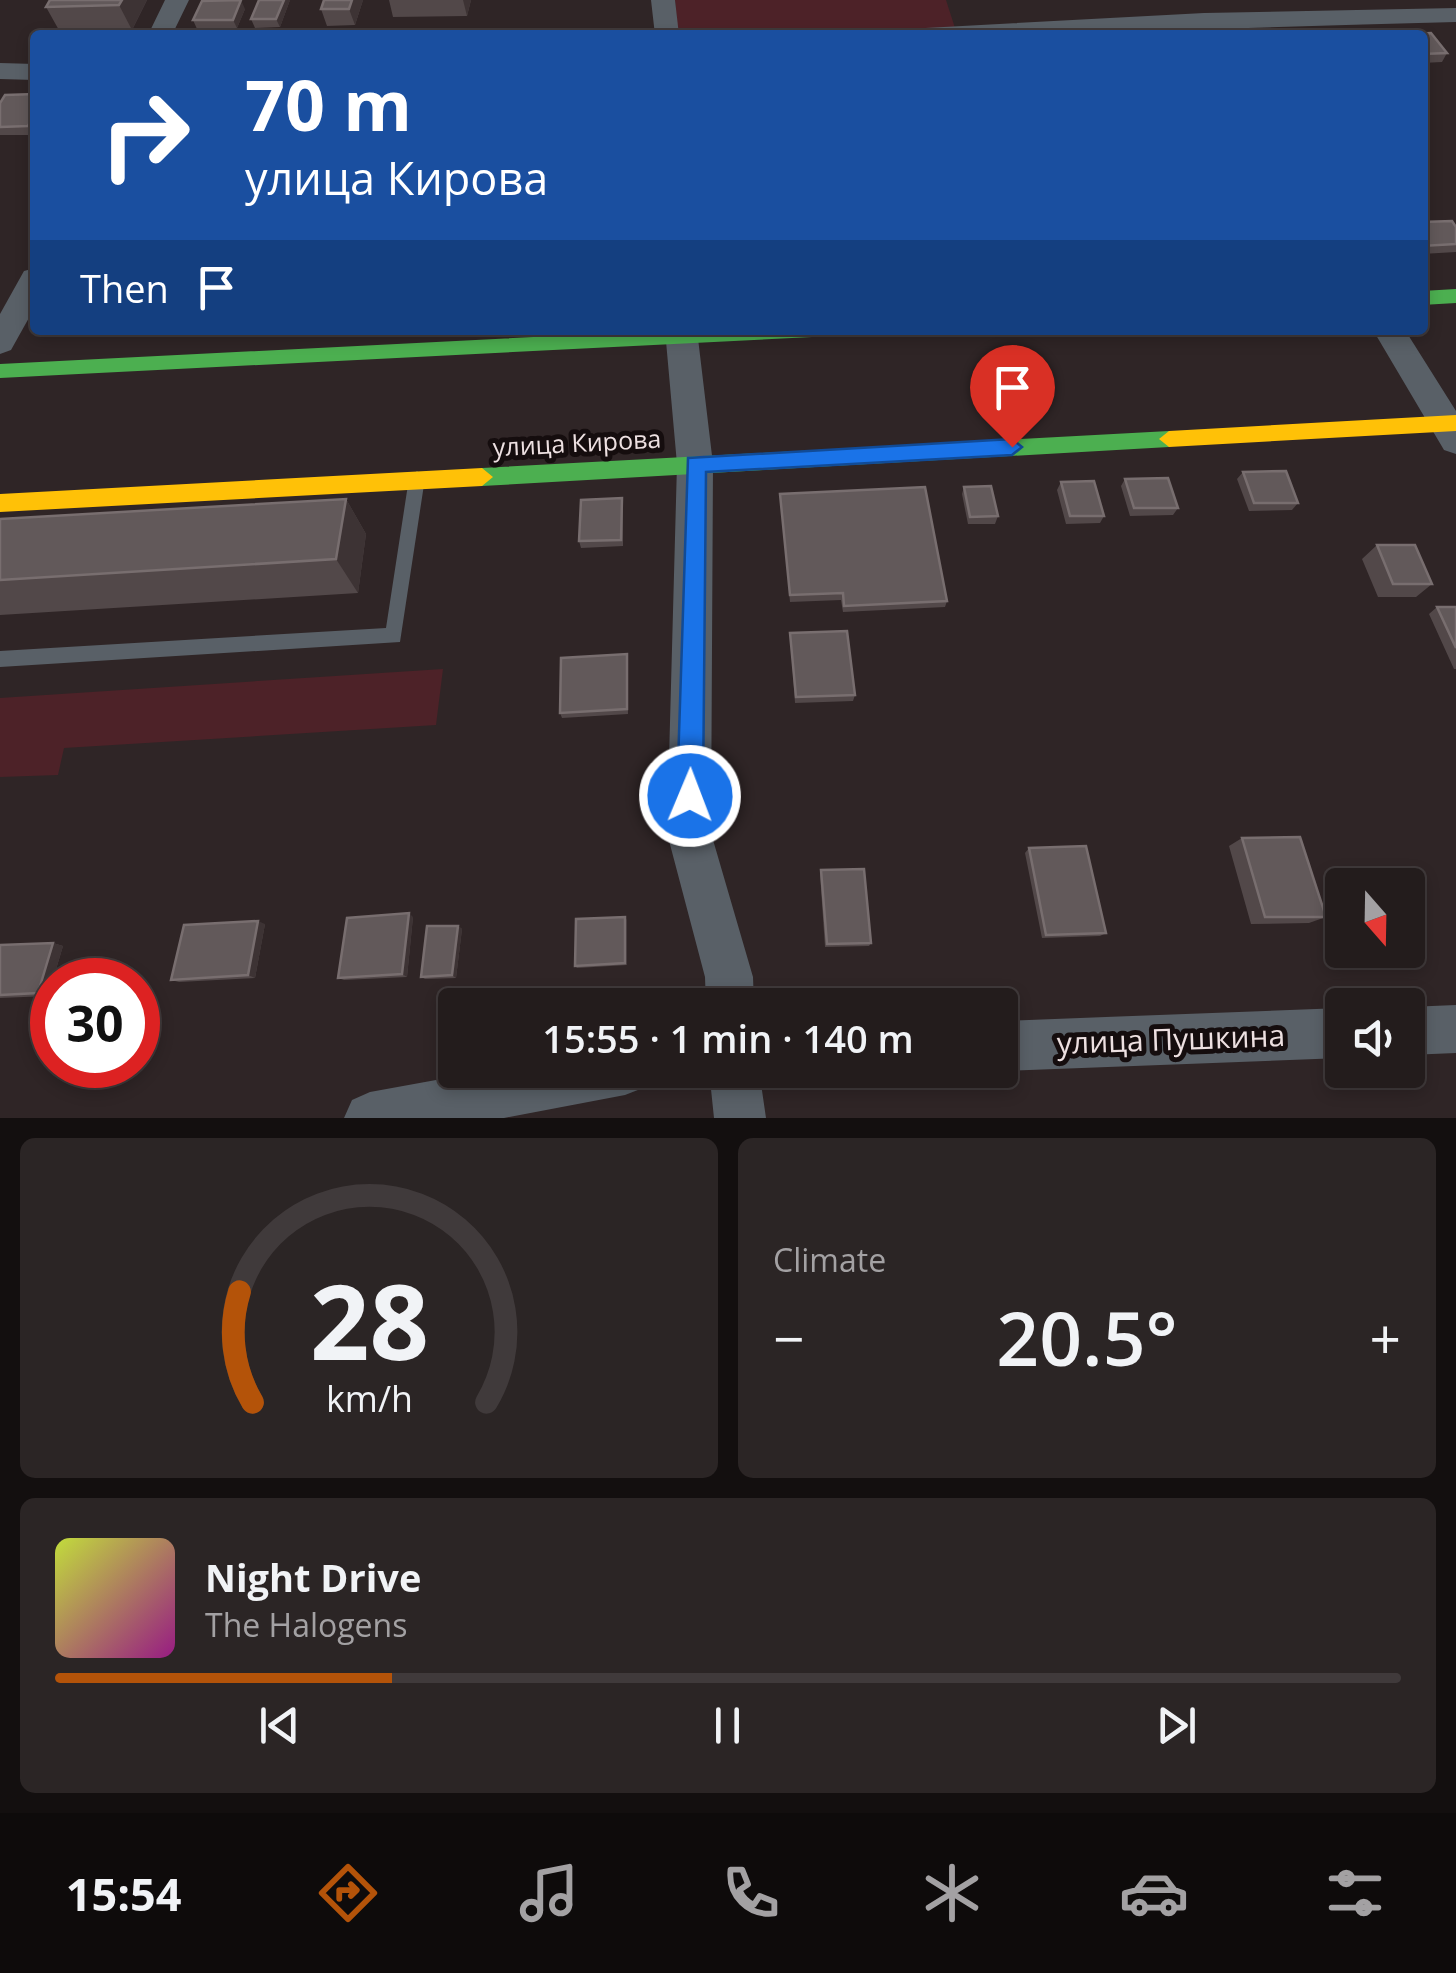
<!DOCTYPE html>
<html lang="en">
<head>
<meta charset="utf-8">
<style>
  :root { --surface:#231c1c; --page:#2b2525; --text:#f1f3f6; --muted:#a3a1a3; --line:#403a3b; --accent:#b45309 }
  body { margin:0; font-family:"Open Sans",sans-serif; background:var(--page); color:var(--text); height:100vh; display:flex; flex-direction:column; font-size:38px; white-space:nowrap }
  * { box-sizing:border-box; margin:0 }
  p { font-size:32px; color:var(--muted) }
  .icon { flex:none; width:55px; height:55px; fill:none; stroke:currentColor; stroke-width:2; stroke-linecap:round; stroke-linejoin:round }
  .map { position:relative; height:1118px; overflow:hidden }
  .sheet { display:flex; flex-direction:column; gap:20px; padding:20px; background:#130f0f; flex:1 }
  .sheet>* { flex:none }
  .banner { position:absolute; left:30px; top:30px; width:1398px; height:305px; border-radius:10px; box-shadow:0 5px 15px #0003,0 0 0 2px var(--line); background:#1a4fa0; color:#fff; overflow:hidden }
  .needle { width:65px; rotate:160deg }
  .buttons { position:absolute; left:1325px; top:868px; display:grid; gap:20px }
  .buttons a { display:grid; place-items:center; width:100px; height:100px; border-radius:10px; background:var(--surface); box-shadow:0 5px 15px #0003,0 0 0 2px var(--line); font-size:50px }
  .speed { position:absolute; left:30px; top:958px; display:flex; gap:20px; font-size:50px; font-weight:700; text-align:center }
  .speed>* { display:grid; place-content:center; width:130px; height:130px; border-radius:50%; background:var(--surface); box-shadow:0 5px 15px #0003,0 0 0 2px var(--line); line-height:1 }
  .speed .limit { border:15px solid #d22; background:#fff; color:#111 }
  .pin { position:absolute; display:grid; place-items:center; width:85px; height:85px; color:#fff; margin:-102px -42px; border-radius:50% 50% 50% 0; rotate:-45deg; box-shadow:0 0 10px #0007 }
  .pin .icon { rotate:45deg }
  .me { position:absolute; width:110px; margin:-55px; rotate:1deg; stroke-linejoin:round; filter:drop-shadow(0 0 8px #0008) }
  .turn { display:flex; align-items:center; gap:35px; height:210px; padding:0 50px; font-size:45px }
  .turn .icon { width:130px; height:130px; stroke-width:2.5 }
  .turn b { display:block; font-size:70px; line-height:85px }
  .then { display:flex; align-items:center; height:95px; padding:0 50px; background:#0003; gap:20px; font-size:38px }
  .big { font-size:75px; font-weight:600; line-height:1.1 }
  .sheet .widget { flex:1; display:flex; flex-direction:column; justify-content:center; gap:15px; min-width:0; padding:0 35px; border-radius:15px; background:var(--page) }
  .sheet .dial { align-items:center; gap:0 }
  .dial svg { height:260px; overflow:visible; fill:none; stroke:var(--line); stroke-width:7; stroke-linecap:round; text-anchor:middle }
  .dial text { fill:var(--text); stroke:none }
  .song { display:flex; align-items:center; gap:30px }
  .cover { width:120px; height:120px; border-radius:15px; background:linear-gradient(135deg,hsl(70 70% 55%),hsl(310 70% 35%)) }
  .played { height:10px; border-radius:5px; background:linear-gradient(90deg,var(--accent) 25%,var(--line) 25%) }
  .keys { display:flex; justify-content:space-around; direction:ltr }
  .heat { display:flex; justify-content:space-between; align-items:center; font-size:55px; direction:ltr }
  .sheet .tiles { flex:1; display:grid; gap:20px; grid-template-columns:1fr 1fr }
  .widget:last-child { grid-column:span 2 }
  .trip { position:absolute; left:438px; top:988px; width:580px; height:100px; border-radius:10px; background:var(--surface); box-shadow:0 5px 15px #0003,0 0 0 2px var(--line); font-weight:600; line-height:100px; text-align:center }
  .dock { display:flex; height:160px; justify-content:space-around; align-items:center; background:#0e0b0b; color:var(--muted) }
  .dock .icon { width:70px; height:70px }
  .dock .selected { color:var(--accent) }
  .dock b { font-size:45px; color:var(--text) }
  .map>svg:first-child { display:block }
  .green { fill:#4d2228 }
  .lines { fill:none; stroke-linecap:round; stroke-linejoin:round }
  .lane { fill:#596067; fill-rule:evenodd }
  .street { fill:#596067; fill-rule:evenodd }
  .fast { fill:#4caf50; fill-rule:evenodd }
  .slow { fill:#ffc107; fill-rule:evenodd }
  .wall { fill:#524849 }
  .shaded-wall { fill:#3d3334 }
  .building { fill:#62595a; stroke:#786e6f; stroke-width:2.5 }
  .route { fill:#1a73e8; stroke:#114b97; stroke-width:2.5 }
  .labels { text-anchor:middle; stroke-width:10; stroke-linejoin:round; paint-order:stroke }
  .street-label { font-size:25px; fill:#ede0e1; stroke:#150d0e }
  .near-street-label { font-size:30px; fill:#ede0e1; stroke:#150d0e }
</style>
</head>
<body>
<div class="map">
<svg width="1456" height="1118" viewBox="0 0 1456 1118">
  <rect width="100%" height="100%" fill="#2f2526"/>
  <path class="green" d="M675,0H946L955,28L805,35H678Z
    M443,669L436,725L64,748L58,775L0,777V698Z"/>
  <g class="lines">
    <path class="lane" d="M417,471L425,478L400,642L0,667V651L386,628L409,478Z"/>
    <path class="street" d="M165,0H189L172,35H148Z
      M651,0H675L679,35H655Z
      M1456,8V22C1275,26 1094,35 913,35L925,28L1204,13Z
      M0,63L35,64V80L0,79Z
      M35,268V307L11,350L0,354V314L24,271Z
      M665,330H697L713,464L711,833L753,977L754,1005H706L705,977L667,833L677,464Z
      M1373,330H1405L1456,411V454L1444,450Z
      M1456,1005V1053L1408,1055V1007Z
      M1342,1008V1058L1000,1071L998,1070L1000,1021Z
      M491,1070H650L643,1088L625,1095L504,1118H344L352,1100L370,1092Z
      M709,1070H759L766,1118H714Z"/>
    <path class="fast" d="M1456,289V303L1422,305V291Z
      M674,330H822L812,337L0,378V364Z
      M1169,431L1179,439L1169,447L482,486L471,477L482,468Z"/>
    <path class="slow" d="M1456,415V431L1169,447L1159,439L1169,431Z
      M482,468L493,477L482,486L0,512V494Z"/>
  </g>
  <path class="wall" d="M147,0L132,30L60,32L46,7Z
    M290,0L280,27L255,28L251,19Z
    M363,0L355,25L327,26L321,9Z
    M389,0H471L467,16L393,17Z
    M245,9L237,28L197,29L193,20Z
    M1422,35L1447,53L1442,62L1422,63Z
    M35,94V132L33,135H0V103Z
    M1422,222L1456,227V252L1422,254Z
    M1243,472L1298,503L1292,510L1249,511L1237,479Z
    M1125,479L1178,508L1173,515L1130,516L1121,486Z
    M1061,482L1104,516L1100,523L1066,524L1057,490Z
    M964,487L998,516L995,524H968L962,494Z
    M780,494L947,601L945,607L843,612L841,600L790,602Z
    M346,499L366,534L358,593L0,615V519Z
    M623,505V546L581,548L579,541Z
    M1377,545L1432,584L1416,597H1378L1362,559Z
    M1437,607H1456V669H1454L1429,614Z
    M790,633L855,695L853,701L795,703Z
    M627,654L628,714L562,718L560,713Z
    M1242,838L1326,917L1309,923L1251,924L1229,846Z
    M1029,848L1106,933L1100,936L1042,938L1025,853Z
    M821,870L871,943L869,946L825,947L820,874Z
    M413,917L407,977L344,980L338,978Z
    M627,920V965L577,968L575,966Z
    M265,924L255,978L179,982L171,980Z
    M458,926L462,929L456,978L425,979L421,977Z
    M53,943L63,946L48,996L0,998V945Z"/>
  <path class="shaded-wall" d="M122,0H147L132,30L119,5Z
    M241,0L245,9L237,28L233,20Z
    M284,0H290L280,27L276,19Z
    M352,0H363L355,25L349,9Z
    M463,0H471L467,16Z
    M35,114V132L33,135L28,126Z
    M346,499L366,534L358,593L336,559Z
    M409,913L413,917L407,977L402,974Z
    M625,917L627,920V965L625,963Z
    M258,921L265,924L255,978L248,975Z
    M458,926L462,929L456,978L452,975Z
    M53,943L63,946L48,996L38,993Z"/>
  <path class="building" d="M50,0H122L119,5L46,7Z
    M241,0L233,20H193L202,1Z
    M259,0H284L276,19H251Z
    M324,0H352L349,9H321Z
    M1431,33L1447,53L1422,54V35H1387Z
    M35,94V114L28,126L0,127V103L5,95Z
    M1452,221L1456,227V244L1422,246V222Z
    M1286,471L1298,503H1254L1243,472Z
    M1168,478L1178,508H1134L1125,479Z
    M1094,481L1104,516H1070L1061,482Z
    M991,486L998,516L970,517L964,487Z
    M925,487L947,601L844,606L843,593L790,595L780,494Z
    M622,498L621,540L579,541L581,500Z
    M346,499L336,559L0,580V519Z
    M1377,545H1415L1432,584H1393Z
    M1437,607H1456V648Z
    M847,631L855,695L796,697L790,633Z
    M627,654V709L560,713L561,658Z
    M1300,837L1326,917H1265L1242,838Z
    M1086,846L1106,933L1046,935L1029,848Z
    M864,869L871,943L827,944L821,870Z
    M409,913L402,974L338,978L347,918Z
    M625,917V963L575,966L576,919Z
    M258,921L248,975L171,980L184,925Z
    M427,926H458L452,975L421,977Z
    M53,943L38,993L0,995V945Z"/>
  <path class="route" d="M1012,439L1022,447L1012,455L706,472L703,796L699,806L690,809L681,806L677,796L688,458Z"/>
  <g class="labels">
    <g class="street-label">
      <text transform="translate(577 443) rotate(-3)" y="9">улица Кирова</text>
    </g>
    <g class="near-street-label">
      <text transform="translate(1171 1040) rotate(-2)" y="10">улица Пушкина</text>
    </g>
  </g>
</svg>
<div class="buttons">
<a><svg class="needle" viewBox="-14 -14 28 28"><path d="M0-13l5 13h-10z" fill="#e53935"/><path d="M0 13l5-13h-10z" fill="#a3a1a3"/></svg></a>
<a><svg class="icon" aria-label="sound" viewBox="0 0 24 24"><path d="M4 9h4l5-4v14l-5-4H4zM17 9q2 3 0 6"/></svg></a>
</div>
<div class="speed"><div class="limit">30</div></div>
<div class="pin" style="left:1012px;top:447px;background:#d93025"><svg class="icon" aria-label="arrive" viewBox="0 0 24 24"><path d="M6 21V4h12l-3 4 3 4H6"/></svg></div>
<svg class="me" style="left:690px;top:796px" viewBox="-20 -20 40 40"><circle r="17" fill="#1a73e8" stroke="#fff" stroke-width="3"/><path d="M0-11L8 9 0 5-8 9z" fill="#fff"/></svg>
<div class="trip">15:55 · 1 min · 140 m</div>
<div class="banner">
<div class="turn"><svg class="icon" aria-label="right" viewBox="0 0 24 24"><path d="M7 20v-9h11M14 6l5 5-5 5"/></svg><div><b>70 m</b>улица Кирова</div></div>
<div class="then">Then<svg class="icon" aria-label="arrive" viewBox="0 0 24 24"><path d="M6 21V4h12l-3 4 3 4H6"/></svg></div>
</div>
</div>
<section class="sheet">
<div class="tiles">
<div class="widget dial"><svg viewBox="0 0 100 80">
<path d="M14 69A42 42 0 1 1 86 69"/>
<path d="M14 69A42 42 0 0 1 10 35" stroke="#b45309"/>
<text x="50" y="56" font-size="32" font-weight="700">28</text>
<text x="50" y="72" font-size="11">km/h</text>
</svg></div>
<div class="widget"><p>Climate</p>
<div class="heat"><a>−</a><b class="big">20.5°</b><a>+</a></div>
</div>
<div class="widget">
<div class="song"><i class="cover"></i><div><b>Night Drive</b><p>The Halogens</p></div></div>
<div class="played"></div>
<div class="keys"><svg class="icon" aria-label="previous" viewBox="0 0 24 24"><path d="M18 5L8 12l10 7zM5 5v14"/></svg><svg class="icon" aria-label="pause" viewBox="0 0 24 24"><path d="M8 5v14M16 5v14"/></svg><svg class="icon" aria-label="next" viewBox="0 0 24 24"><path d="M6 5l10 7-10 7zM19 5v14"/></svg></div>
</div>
</div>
</section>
<nav class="dock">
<b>15:54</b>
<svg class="icon selected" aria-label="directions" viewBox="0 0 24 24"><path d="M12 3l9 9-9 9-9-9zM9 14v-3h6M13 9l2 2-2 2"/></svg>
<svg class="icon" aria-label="music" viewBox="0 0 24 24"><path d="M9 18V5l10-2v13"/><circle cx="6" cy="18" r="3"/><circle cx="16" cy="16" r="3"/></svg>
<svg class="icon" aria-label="phone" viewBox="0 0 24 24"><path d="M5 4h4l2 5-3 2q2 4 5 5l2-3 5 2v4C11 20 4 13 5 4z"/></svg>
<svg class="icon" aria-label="climate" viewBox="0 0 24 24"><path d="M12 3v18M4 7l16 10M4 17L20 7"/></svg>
<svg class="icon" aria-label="car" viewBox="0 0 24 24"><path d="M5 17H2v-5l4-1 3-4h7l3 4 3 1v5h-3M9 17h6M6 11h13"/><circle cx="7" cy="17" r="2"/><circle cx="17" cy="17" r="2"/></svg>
<svg class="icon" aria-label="filters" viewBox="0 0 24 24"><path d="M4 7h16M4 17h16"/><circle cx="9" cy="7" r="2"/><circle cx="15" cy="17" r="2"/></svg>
</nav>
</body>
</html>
